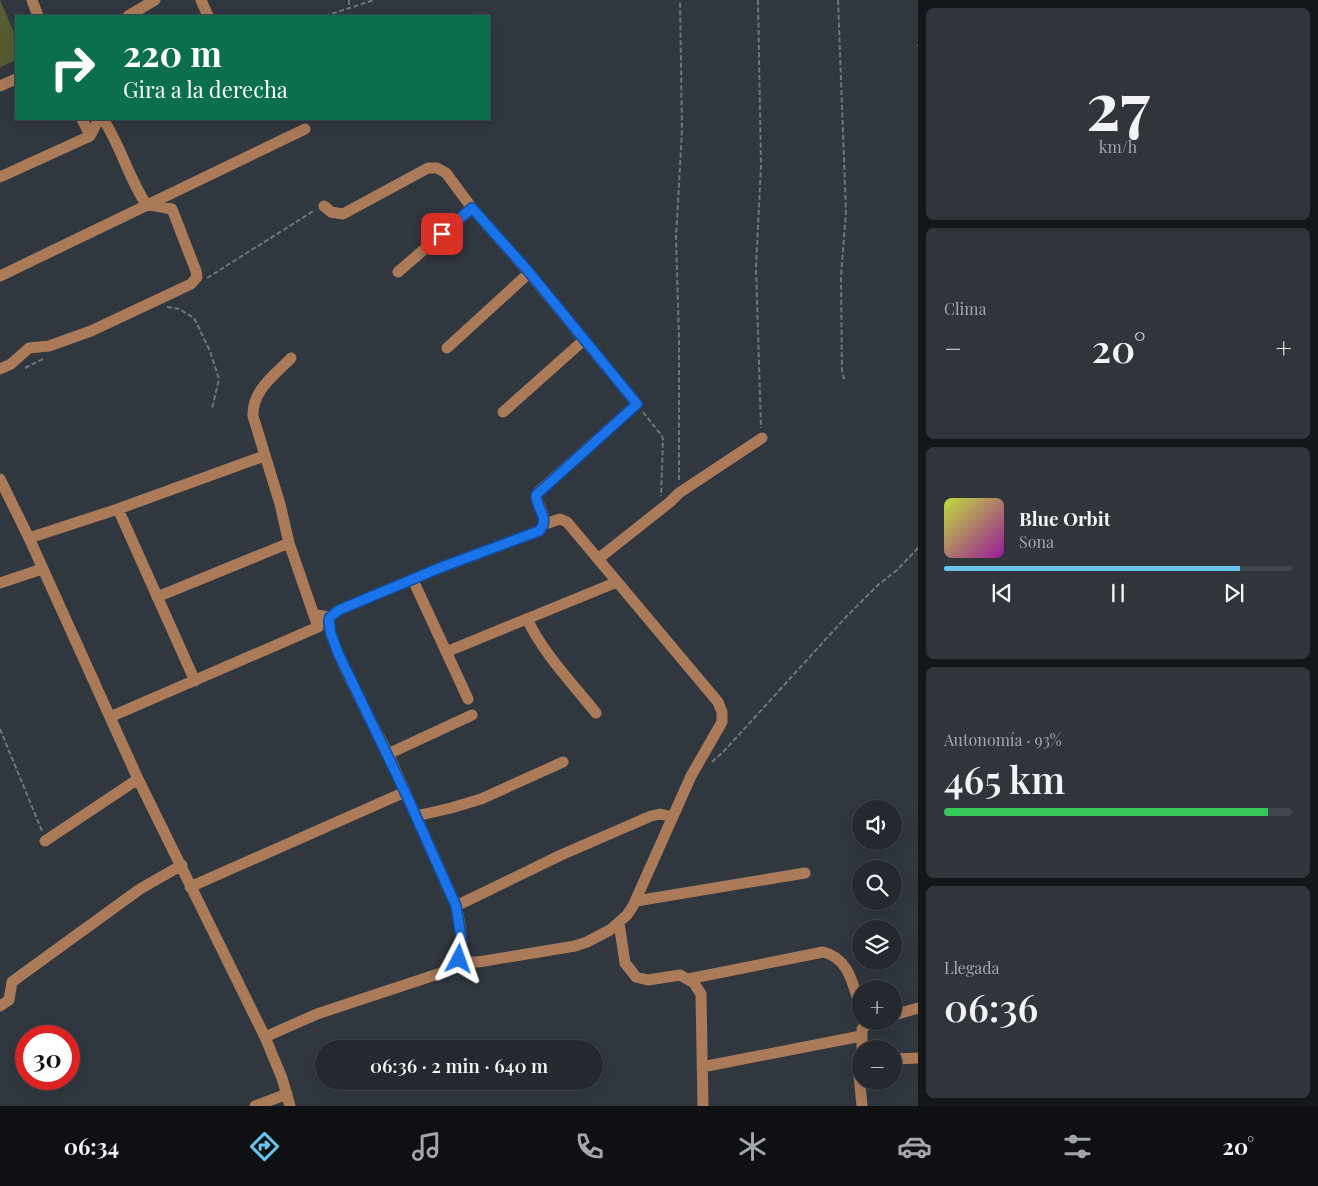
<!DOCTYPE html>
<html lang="es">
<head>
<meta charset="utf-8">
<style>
  :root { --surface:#25292f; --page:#31353b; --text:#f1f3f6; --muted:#a3a6aa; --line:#42454b; --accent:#66c4ef }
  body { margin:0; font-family:"Playfair Display",serif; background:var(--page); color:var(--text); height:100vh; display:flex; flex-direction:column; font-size:19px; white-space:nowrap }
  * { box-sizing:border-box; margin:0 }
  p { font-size:16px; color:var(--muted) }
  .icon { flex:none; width:28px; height:28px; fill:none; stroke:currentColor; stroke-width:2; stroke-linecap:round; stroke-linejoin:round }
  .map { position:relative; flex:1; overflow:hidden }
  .panel { display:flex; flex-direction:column; gap:8px; padding:8px; background:#14171a; width:400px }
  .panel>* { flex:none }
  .hud { position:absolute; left:15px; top:15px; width:475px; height:105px; border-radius:0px; box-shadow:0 5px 20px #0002,0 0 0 1px var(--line); background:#0b6e4f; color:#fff; overflow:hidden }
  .fabs { position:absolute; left:852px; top:800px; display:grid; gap:10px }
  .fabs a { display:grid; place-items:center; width:50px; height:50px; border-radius:50%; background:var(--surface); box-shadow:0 5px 20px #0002,0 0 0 1px var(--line); font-size:25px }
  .speed { position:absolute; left:15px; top:1025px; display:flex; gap:10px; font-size:25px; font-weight:700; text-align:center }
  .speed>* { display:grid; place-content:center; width:65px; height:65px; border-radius:50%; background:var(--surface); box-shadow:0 5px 20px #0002,0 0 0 1px var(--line); line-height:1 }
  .speed .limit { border:8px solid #d22; background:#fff; color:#111 }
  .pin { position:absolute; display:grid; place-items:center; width:42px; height:42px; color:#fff; margin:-21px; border-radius:10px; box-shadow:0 2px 8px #0006 }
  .me { position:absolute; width:55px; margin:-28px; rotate:4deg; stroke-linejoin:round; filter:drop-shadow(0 0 4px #0008) }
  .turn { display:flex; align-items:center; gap:18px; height:105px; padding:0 25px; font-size:22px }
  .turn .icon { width:65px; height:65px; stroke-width:2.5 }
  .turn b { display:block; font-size:35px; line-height:42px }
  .big { font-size:38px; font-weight:600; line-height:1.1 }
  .panel .tile { flex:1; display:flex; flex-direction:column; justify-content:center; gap:8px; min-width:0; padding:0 18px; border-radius:8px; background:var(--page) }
  .panel .dial { align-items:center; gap:0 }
  .dial b { font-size:65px; line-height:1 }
  .song { display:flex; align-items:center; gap:15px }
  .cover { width:60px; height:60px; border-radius:8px; background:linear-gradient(135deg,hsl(70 70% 55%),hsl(300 70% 35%)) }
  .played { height:5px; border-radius:2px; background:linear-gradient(90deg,var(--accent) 85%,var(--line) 85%) }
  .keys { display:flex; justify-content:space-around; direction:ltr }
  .heat { display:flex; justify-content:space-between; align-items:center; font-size:28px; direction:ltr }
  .charge { height:8px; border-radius:4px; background:linear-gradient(90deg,#34c759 93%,var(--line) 0) }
  .trip { position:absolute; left:315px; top:1040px; width:288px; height:50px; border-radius:25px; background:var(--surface); box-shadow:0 5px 20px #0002,0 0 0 1px var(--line); font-weight:600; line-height:50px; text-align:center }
  .tabs { display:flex; height:80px; justify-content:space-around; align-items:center; background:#0f1013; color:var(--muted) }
  .tabs .icon { width:35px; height:35px }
  .tabs .on { color:var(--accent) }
  .tabs b { font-size:22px; color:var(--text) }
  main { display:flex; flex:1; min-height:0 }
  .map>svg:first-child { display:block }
  .green { fill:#555d31 }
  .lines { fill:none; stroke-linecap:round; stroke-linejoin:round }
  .path { stroke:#70757c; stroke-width:2; stroke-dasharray:5 2.5; stroke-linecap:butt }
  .minor { stroke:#ab7b59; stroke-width:11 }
  .route-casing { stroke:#114b97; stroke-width:12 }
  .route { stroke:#1a73e8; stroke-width:9 }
</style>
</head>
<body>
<main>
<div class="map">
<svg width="918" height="1106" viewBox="0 0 918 1106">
  <rect width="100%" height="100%" fill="#31373f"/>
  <path class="green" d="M0,0L16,37V60L0,67Z"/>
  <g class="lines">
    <path class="path" d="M349,0V8
      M758,0L761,166L756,268L761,428
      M838,0L846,212L841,276L842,373L845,381
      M325,16L374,0
      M918,45V46
      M207,278L315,210
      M167,307L179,309L194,318L210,351L219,379L212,409
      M25,368L45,358
      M643,412L662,436L663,440L661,496
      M679,480V338L676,238L682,130L680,0
      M0,729L42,831
      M712,762L725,750L846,617L878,585L897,570L918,548"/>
    <path class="minor" d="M32,0L38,16
      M201,0L208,16
      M128,16L155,0
      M0,86L16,79
      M82,119L90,136
      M0,177L90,136L99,119
      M398,272L472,208
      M0,276L305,129
      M447,348L529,273
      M291,358C275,375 252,390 253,416L280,504L289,543L318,627L316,615L330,617
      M0,369L11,364L29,348L49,346L91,331L191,284L197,277L196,271L172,209L146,204C128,177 121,146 103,119
      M503,412L584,340
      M0,479L29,538L138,779L265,1037L282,1078L290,1106
      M118,509L195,681
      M29,538L118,509L264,456
      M598,559L670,502L679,493L762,438
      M413,580L468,699
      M0,583L42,569
      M157,597L289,543
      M527,619C543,653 572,683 596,713
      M446,652L617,582
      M110,717L318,627
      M388,754L472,715
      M416,816L451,808L481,799L563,762
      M45,841L138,779
      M190,887L405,792
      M636,901L805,873
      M456,906L561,855L651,816L660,814L673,817
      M619,923L625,963L636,977L648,980L680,975L694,983L701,994L703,1106
      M459,959L471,962H478L575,946L587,942L610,930L627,915L633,906L691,776L722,722V712L718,702L567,522L560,519L548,523H544
      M688,979L823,952C850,958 853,987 861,1009
      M0,1006L9,1000L12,982L20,976L140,889L182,865
      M894,1015L918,1008
      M265,1037L317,1014L447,971C468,958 461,926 456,906C434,856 412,806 389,756C378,733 326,640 329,621C329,616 335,613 339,610L442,567L539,531C550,520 540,510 536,497L539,491L637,404L529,273L472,208L446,173L437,168H428L343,214L331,212L324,206
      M862,1049V1029L870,1021
      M861,1059L859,1075L862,1106
      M894,1059L918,1058
      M702,1067L861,1036
      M255,1106L287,1094"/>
  </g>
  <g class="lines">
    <defs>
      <path id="route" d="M442,234L472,208L529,272L637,404L536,495C536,509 551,519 539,531L442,567L339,610L330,617L329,621L331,634L338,653L405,792L456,906L461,937L459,959"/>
    </defs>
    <use href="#route" class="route-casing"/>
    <use href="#route" class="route"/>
  </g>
</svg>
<div class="fabs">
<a><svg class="icon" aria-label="sound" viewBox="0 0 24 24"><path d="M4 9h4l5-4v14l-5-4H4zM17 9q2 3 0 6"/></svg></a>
<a><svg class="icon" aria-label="search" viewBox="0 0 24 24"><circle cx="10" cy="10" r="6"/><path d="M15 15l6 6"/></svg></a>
<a><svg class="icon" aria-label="layers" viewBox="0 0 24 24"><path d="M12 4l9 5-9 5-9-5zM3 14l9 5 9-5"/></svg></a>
<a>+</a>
<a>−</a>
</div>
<div class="speed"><div class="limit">30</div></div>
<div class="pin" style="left:442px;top:234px;background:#d93025"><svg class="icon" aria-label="arrive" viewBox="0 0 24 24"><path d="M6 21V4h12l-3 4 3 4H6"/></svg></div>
<svg class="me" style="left:459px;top:959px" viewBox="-20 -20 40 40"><path d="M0-17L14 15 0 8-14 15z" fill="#1a73e8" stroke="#fff" stroke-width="4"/></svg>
<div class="trip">06:36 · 2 min · 640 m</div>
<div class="hud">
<div class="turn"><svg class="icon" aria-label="right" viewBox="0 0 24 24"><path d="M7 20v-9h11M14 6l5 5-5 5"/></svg><div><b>220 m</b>Gira a la derecha</div></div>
</div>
</div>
<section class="panel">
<div class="tile dial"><b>27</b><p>km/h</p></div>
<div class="tile"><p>Clima</p>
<div class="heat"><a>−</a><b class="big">20°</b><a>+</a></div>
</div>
<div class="tile">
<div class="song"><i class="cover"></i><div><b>Blue Orbit</b><p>Sona</p></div></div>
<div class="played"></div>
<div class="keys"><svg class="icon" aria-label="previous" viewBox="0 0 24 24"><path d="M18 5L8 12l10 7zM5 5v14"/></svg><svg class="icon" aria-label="pause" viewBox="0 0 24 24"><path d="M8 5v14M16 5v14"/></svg><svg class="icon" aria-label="next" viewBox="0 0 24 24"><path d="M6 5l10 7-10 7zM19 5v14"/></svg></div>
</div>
<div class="tile"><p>Autonomía · 93%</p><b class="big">465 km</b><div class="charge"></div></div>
<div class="tile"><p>Llegada</p><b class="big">06:36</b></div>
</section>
</main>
<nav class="tabs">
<b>06:34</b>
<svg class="icon on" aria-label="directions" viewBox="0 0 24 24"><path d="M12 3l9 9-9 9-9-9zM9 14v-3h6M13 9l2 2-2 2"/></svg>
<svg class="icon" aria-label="music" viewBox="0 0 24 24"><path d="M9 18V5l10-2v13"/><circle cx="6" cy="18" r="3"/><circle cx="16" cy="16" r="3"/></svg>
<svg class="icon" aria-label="phone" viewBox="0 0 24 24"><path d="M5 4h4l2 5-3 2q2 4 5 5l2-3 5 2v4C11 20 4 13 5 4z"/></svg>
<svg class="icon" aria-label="climate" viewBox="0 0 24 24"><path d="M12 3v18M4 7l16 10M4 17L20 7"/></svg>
<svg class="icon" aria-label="car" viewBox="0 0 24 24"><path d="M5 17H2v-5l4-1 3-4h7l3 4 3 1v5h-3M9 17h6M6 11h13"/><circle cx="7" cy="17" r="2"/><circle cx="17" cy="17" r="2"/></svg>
<svg class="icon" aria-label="filters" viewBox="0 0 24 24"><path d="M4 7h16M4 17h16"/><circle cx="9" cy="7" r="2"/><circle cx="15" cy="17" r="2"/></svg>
<b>20°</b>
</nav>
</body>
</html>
